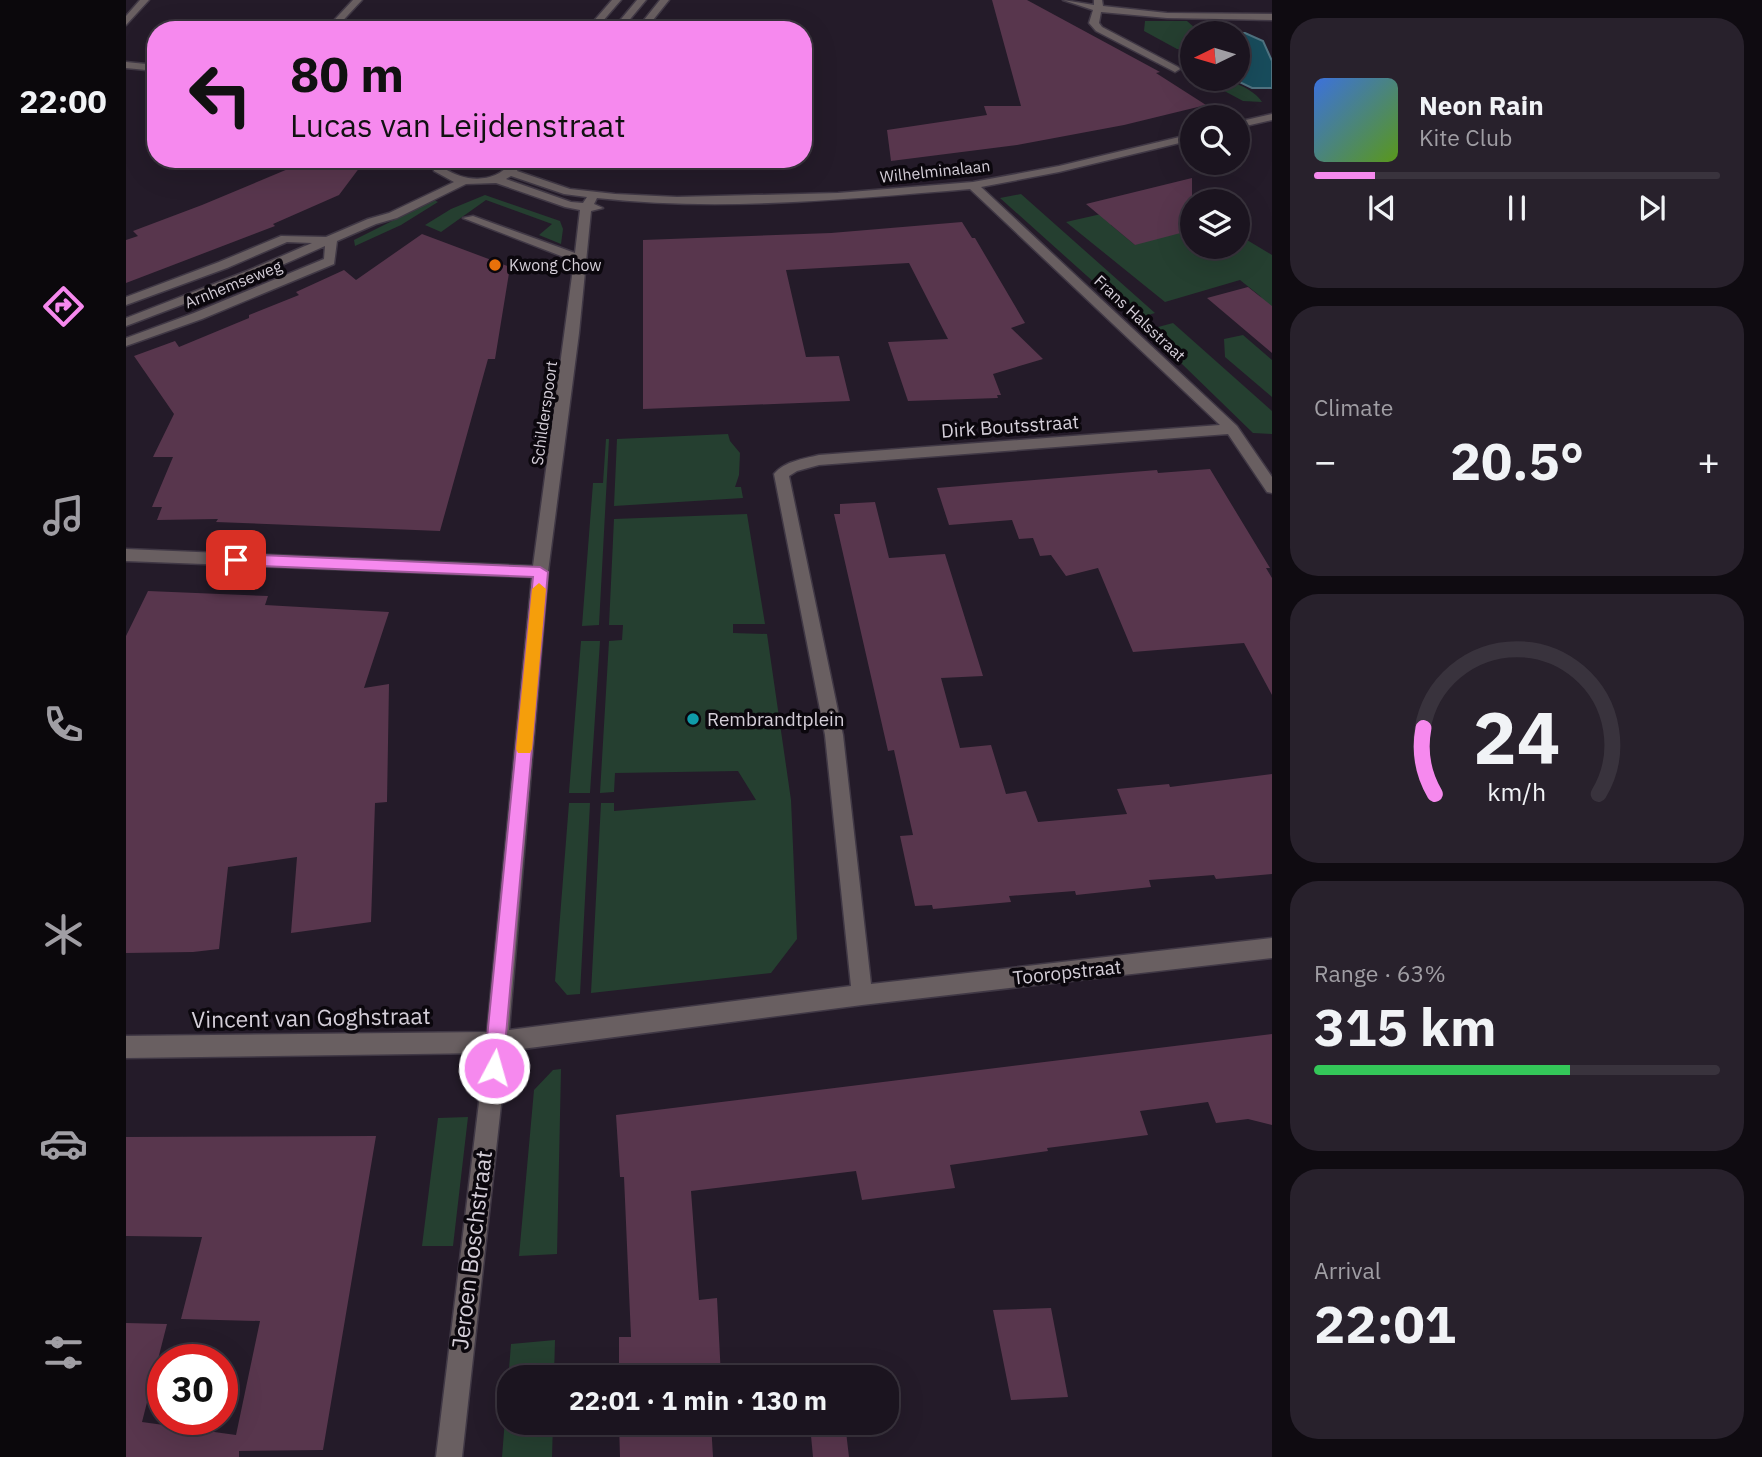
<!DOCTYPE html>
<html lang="en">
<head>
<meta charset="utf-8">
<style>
  :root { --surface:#1b141f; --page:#28212c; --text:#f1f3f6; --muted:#a09ea4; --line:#39333d; --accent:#f689ee }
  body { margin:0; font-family:"IBM Plex Sans",sans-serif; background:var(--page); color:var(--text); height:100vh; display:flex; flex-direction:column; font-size:26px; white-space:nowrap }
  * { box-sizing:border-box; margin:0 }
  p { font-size:23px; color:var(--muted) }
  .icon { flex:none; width:38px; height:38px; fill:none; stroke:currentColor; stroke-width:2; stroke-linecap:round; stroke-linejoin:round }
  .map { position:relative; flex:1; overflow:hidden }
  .sheet { display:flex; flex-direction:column; gap:18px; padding:18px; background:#0f0b11; width:490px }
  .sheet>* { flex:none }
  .guide { position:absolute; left:21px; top:21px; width:665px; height:147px; border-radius:28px; box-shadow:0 7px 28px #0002,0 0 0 2px var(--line); background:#f689ee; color:#111; overflow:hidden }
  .needle { width:46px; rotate:265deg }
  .buttons { position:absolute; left:1054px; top:21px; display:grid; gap:14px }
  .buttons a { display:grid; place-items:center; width:70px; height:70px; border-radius:50%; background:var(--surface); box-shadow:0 7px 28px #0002,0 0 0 2px var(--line); font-size:35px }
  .speed { position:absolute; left:21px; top:1344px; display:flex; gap:14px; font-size:35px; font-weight:700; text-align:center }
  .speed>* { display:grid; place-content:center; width:91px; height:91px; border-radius:50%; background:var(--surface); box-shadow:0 7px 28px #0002,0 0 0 2px var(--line); line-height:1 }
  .speed .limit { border:10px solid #d22; background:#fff; color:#111 }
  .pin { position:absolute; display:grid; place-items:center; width:60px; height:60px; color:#fff; margin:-30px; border-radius:14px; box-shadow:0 4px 10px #0006 }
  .me { position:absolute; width:77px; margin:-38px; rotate:6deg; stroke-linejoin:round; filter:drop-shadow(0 0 5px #0008) }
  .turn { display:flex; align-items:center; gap:24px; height:147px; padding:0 28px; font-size:32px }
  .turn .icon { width:91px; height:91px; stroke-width:2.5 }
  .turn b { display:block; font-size:49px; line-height:60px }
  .big { font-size:52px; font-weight:800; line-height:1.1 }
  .sheet .card { flex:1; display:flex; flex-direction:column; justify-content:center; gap:10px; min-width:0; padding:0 24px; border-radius:28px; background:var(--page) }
  .sheet .dial { align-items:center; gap:0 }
  .dial svg { height:182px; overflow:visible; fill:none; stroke:var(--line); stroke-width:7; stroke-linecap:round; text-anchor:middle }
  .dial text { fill:var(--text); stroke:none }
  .song { display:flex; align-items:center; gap:21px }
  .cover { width:84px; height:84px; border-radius:10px; background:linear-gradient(135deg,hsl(220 70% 55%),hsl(90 70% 35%)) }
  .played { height:7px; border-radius:4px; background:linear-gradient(90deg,var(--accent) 15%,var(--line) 15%) }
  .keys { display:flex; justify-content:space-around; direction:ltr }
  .heat { display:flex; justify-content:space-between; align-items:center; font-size:38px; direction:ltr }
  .charge { height:10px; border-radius:5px; background:linear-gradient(90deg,#34c759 63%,var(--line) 0) }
  .trip { position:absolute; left:371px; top:1365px; width:402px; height:70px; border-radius:28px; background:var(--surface); box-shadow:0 7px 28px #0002,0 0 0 2px var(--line); font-weight:800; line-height:70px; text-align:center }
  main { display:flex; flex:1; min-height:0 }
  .tabs { display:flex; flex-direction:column; width:126px; justify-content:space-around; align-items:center; background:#0b080c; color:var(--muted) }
  .tabs .icon { width:49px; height:49px }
  .tabs .active { color:var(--accent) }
  .tabs b { font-size:32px; color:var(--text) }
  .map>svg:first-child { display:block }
  .green { fill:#253f30 }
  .water { fill:#184c5c; stroke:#507381; stroke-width:2 }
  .building { fill:#58364d }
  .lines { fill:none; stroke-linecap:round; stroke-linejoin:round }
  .minor-casing { stroke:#403845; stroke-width:3 }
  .minor { fill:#695f61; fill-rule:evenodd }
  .route { fill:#f689ee; stroke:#a0599b; stroke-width:2 }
  .slow { fill:#f59e0b }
  .food-dot { fill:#e8710a; stroke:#0b070d; stroke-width:2.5 }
  .culture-dot { fill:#0f9aa8; stroke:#0b070d; stroke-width:2.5 }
  .labels { text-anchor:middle; stroke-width:7; stroke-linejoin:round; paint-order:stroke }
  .far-street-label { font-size:16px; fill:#d4ced8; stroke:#0b070d }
  .far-poi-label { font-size:16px; fill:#d4ced8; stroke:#0b070d; text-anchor:start }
  .street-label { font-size:19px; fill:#d4ced8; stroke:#0b070d }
  .poi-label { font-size:19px; fill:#d4ced8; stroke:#0b070d; text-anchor:start }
  .near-street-label { font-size:23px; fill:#d4ced8; stroke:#0b070d }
</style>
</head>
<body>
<main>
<nav class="tabs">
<b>22:00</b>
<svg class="icon active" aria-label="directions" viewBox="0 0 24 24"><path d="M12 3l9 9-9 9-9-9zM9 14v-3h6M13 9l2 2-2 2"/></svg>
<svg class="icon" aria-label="music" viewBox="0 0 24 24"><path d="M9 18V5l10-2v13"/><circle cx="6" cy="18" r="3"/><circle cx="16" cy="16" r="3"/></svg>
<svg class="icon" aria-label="phone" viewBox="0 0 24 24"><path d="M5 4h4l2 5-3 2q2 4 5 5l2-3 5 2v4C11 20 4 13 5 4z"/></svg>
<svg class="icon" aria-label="climate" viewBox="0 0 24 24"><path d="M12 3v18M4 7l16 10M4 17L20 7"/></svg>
<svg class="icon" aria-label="car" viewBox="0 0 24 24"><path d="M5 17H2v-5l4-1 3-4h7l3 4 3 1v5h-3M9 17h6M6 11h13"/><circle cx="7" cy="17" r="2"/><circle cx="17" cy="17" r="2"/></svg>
<svg class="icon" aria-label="filters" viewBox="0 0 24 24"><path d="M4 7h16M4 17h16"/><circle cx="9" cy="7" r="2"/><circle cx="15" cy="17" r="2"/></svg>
</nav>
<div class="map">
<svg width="1146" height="1457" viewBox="0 0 1146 1457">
  <rect width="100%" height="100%" fill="#241b29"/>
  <path class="green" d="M1019,21H1061L1069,28L1066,33V49H1051L1018,31Z
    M1089,79C1104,79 1128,89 1136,102L1117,101L1089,86Z
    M895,194L1029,313L1009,319L874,198Z
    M359,195L434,221L437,229L435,244L413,235L426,224L360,200L315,232L299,225L325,209Z
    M308,200L312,202L275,225L229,246L228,240Z
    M1066,205V247H1111V234L1146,255V314L1134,296L1114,280L1039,302L940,222L984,212L985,225L1009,245Z
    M1047,323L1146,411V434L1127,433L1021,330Z
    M1117,335L1146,360V397L1099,357L1098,339Z
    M602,434L604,441L614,453L613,475L609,487H615L617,498L488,506L491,439Z
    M480,439H483L473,625L456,626L467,483H477Z
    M621,514L639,624H607V633L641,634L665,800L671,939L645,973L465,993L475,803H488V811L630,800L612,771L489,773L488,792L474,793L483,641L496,640L497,625H483L488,519Z
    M455,641H474L464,793H443Z
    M443,803H464L454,994L441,995L429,981Z
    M435,1069L431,1254L393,1256L408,1090L427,1070Z
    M342,1117L327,1246H296L312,1118Z
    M429,1340L428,1377H383V1423H427L426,1457H376L385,1344Z"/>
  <path class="water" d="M1092,32L1119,33L1137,41L1146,61V88H1126L1109,80L1111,33H1084Z"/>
  <path class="building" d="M866,0H901L1034,72L1030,73L1080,105L998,125L891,145L765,161L761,130L861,115L858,106H895Z
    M178,159H240L213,195L147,224L149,226L0,283V240L12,236L7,231L76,205L162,169Z
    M1066,178V230L1009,245L960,204Z
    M836,222L846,238H849L899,323L885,328L917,359L867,374L875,395H871L872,398L782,401L762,342L822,339L783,263L660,270L680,357L713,356L724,401L517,409V240L705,233Z
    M296,234L384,267L369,359H362L314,531L90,522L92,519L31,520L36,507H26L47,457H27L48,414L8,356L49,341L53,347L123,318V315L173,295L170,292L218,270L230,280Z
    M1122,287L1146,306V353L1081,298Z
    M1084,469L1144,568H1140L1146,578V695L1118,643L1007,652L972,568L940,576L925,555L914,556L907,538L893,539L886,520L823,525L811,488L1031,470L1032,473Z
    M749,502L763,558L819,554L857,676L815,678L834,748L865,745L880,794L900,791L912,822L1001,814L991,789L1043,784L1044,787L1146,774V874L1090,879L1088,875L1023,880L1025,887L950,895L949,891L883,896L885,902L807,909L806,905L789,906L774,836L787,835L768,750L762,751L708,514H714V504Z
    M22,591L142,596L139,605L263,612L238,688L263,684L261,802L249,803L245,922L165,933L171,857L102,867L93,949L67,952L0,953V636Z
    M1146,1034V1125L1122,1119L1090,1123L1082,1102L1014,1111L1022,1135L921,1148L922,1151L824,1165L829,1188L736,1200L730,1171L565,1191L573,1300L591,1298L595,1377H493V1337H505L498,1177H494L490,1115Z
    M250,1136L197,1450L113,1451V1457H0V1323L41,1324L16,1422L110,1435L134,1321L55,1319L76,1237L0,1236V1137Z
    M925,1308L942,1397L885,1400L867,1310Z
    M493,1423H585L587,1457H494Z
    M719,1423L723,1457H687L684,1425Z"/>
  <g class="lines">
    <defs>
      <path id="minor" d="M14,0H23L0,25V16Z
        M227,0H236L208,30H199Z
        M486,0H495L469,30H460Z
        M511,0H520L495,30H486Z
        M534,0H543L519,30H510Z
        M937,0L968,5V0H976L977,6L1041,13L1146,14V20L1041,18L975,12L973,23L976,27L1052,67L1054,69L1049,72L970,31L963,23L967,10Z
        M0,62L30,65V71L0,68Z
        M1146,114V120L1111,128V122Z
        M1066,134V140L933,172L855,187L1111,426L1146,477V493L1141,492L1102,434L693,465L671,471L663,476L717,735L745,984L1146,938V958L736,1005L381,1051L336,1457H310L359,1053L0,1058V1036L361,1032L406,577L0,561V549L407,566L448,261L337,218L347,216L449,253L454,210L439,207L370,183L340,184L271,218L250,224L211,241L208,264L76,319L0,346V338L68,313L198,259L199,246L129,277L0,326V318L121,271L186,243L161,242L101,268L0,305V297L93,262L155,236L200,237L242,219L263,213L328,182L308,171V159H318V168C339,183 373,184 387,159H397L391,171L444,189L489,194L551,197L712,193L847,182L933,166ZM385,176L438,194L461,197L457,203L445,202L380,179ZM844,189L1094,425L693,455C677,459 659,461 648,474L699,735L725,986L383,1030L422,572L453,333L465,211L477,208L468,204L471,198C595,212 721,199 844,189Z"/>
    </defs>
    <use href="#minor" class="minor-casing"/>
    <use href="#minor" class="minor"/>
  </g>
  <path class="route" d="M110,554L414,567L422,572L377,1068L374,1075L368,1078L361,1075L358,1068L407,577L110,565L103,560Z"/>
  <path class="slow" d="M413,583L420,589L406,749L404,753H392L390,749L406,589Z"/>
  <circle class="food-dot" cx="369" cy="265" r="7"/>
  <circle class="culture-dot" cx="567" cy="719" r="7"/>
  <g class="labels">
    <g class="far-street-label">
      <text transform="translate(809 171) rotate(-6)" y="6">Wilhelminalaan</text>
      <text transform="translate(107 284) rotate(-22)" y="6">Arnhemseweg</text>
      <text transform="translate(1014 318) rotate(43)" y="6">Frans Halsstraat</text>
      <text transform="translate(418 413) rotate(-82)" y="6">Schilderspoort</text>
    </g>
    <g class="far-poi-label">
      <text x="383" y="271">Kwong Chow</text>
    </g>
    <g class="street-label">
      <text transform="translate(884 426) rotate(-4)" y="7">Dirk Boutsstraat</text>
      <text transform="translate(941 972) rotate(-6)" y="7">Tooropstraat</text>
    </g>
    <g class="poi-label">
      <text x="581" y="726">Rembrandtplein</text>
    </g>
    <g class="near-street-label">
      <text transform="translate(185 1018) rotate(-1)" y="8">Vincent van Goghstraat</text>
      <text transform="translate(346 1250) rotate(-83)" y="8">Jeroen Boschstraat</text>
    </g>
  </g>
</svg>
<div class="buttons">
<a><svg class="needle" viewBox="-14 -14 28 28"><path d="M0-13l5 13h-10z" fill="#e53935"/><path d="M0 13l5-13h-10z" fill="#a09ea4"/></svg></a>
<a><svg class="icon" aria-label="search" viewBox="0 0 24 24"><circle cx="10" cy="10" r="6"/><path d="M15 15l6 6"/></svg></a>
<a><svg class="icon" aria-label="layers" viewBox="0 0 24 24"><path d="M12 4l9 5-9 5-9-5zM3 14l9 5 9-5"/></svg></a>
</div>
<div class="speed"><div class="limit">30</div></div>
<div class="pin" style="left:110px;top:560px;background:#d93025"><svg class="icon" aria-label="arrive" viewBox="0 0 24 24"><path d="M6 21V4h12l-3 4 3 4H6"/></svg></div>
<svg class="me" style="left:368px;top:1068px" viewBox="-20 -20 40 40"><circle r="17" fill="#f689ee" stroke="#fff" stroke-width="3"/><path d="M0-11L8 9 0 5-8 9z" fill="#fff"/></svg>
<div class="trip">22:01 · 1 min · 130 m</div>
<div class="guide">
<div class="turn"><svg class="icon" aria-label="left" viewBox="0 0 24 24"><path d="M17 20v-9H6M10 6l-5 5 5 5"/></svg><div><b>80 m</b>Lucas van Leijdenstraat</div></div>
</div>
</div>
<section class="sheet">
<div class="card">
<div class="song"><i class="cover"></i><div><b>Neon Rain</b><p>Kite Club</p></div></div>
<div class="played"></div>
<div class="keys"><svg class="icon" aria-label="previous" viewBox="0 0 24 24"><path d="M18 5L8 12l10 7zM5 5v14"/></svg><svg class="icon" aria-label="pause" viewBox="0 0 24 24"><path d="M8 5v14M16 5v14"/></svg><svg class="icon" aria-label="next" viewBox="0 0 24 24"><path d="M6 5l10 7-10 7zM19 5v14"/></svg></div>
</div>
<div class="card"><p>Climate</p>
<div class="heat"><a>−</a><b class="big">20.5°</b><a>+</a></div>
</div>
<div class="card dial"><svg viewBox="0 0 100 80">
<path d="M14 69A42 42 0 1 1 86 69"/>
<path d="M14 69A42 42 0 0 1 9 40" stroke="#f689ee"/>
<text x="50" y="56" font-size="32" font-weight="700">24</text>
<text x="50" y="72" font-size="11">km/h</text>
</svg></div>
<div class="card"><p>Range · 63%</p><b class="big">315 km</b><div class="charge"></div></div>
<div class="card"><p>Arrival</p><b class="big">22:01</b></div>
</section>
</main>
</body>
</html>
